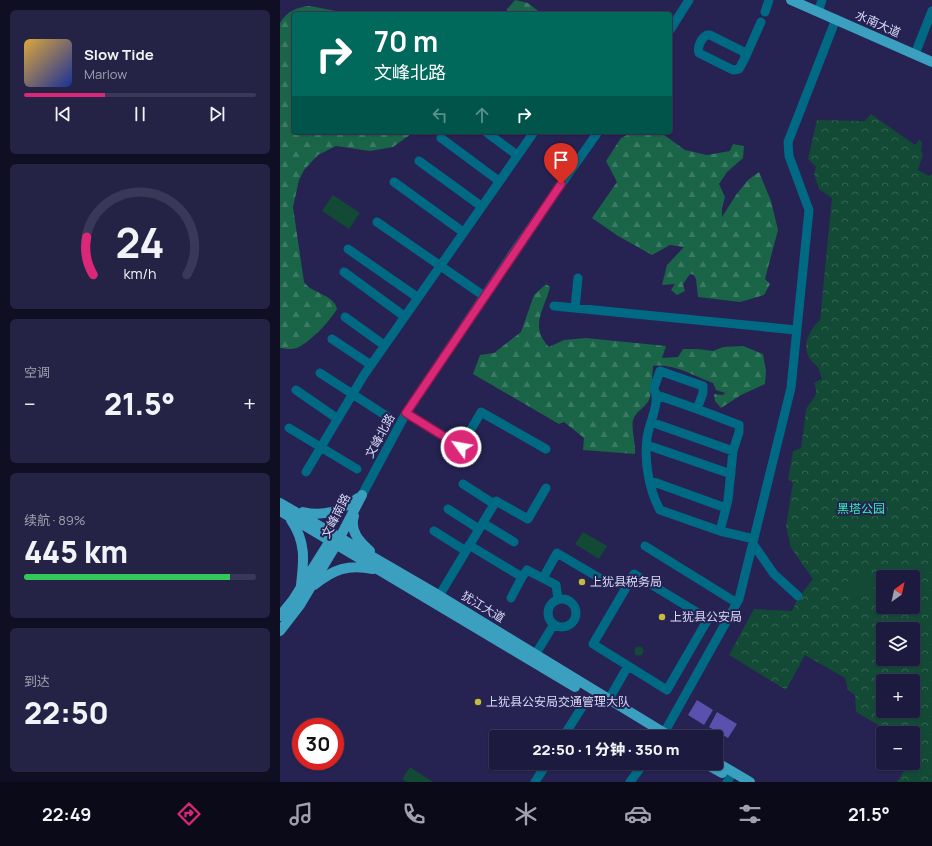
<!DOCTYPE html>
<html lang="zh">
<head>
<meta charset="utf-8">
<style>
  :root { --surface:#1c1a3e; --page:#252345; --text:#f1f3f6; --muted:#a0a1b0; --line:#3a3858; --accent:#db2777 }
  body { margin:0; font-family:Manrope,"Noto Sans SC",sans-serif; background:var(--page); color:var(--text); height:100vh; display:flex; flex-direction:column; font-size:15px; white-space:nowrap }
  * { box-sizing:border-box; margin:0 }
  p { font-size:13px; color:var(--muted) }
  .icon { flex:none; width:22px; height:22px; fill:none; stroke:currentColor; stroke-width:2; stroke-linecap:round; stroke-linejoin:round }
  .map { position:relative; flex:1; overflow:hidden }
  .panel { display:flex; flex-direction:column; gap:10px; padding:10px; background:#0f0e22; width:280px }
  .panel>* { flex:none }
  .guide { position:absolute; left:12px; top:12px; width:380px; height:122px; border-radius:4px; box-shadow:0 1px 3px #0004,0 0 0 1px var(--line); background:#00695c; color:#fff; overflow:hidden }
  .needle { width:26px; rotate:33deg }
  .buttons { position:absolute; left:596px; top:570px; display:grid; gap:8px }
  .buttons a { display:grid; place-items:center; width:44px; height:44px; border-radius:4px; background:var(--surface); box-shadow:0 1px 3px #0004,0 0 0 1px var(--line); font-size:20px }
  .speed { position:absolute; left:12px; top:718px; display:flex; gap:8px; font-size:20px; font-weight:700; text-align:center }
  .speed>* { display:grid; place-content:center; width:52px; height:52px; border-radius:50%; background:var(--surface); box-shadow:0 1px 3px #0004,0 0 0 1px var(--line); line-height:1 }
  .speed .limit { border:6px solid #d22; background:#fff; color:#111 }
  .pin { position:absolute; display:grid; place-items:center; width:34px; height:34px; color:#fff; margin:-41px -17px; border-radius:50% 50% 50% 0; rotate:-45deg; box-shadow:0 0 4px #0007 }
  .pin .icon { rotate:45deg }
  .me { position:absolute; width:44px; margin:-22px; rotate:302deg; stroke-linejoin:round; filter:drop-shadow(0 0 3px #0008) }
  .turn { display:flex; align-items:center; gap:14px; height:84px; padding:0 16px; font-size:18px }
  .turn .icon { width:52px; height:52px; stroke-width:2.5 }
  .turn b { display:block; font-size:28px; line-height:34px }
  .lanes { display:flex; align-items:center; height:38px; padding:0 16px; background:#0003; justify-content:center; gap:20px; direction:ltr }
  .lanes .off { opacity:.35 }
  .big { font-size:30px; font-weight:800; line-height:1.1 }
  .panel .card { flex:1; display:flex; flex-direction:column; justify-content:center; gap:6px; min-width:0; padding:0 14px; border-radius:6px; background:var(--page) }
  .panel .dial { align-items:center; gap:0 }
  .dial svg { height:104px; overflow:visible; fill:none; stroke:var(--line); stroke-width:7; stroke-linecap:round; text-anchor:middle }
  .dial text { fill:var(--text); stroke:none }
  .song { display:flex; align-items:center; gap:12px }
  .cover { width:48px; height:48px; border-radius:6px; background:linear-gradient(135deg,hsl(40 70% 55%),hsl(230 70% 35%)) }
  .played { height:4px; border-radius:2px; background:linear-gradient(90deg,var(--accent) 35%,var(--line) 35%) }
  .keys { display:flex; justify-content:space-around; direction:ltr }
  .heat { display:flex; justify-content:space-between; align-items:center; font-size:22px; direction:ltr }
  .charge { height:6px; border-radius:3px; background:linear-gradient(90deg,#34c759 89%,var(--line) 0) }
  .trip { position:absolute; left:209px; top:730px; width:234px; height:40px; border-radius:4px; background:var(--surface); box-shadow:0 1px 3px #0004,0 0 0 1px var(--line); font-weight:800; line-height:40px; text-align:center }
  .tab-bar { display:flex; height:64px; justify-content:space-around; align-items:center; background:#0b0a19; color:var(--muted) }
  .tab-bar .icon { width:28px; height:28px }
  .tab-bar .active { color:var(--accent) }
  .tab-bar b { font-size:18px; color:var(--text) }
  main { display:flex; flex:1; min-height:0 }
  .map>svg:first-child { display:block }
  .grass { fill:url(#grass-tufts) }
  .forest { fill:url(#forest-firs) }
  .park { fill:url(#park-crowns); fill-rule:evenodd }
  .pitch { fill:#124a35 }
  .water { fill:#5951ad }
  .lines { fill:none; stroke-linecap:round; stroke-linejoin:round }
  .minor { stroke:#006984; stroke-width:9 }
  .major { stroke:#3b9fc0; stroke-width:10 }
  .route-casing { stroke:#8e194d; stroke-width:10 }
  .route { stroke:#db2777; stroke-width:7 }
  .poi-dot { fill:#c7bb3b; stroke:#262252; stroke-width:1.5 }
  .labels { text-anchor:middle; stroke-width:4; stroke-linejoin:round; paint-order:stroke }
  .street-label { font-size:12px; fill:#d8daf8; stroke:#262252 }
  .park-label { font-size:12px; fill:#32f0af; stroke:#262252 }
  .poi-label { font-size:12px; fill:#d8daf8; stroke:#262252; text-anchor:start }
</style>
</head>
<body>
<main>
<section class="panel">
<div class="card">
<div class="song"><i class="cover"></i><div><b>Slow Tide</b><p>Marlow</p></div></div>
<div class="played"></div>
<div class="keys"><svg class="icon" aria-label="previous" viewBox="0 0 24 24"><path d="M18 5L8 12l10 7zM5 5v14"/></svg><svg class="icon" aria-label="pause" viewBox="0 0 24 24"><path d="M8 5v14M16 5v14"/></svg><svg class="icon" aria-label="next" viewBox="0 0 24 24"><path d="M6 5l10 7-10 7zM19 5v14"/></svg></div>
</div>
<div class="card dial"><svg viewBox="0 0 100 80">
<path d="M14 69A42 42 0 1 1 86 69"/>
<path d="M14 69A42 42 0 0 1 9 40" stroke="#db2777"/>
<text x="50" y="56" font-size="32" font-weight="700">24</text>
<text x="50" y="72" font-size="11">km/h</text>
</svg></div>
<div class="card"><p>空调</p>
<div class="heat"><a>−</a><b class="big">21.5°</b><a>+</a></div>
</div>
<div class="card"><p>续航 · 89%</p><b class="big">445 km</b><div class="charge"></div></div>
<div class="card"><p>到达</p><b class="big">22:50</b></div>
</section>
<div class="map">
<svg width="652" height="782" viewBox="0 0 652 782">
  <defs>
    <pattern id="grass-tufts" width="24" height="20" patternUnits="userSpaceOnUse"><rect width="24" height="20" fill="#124a35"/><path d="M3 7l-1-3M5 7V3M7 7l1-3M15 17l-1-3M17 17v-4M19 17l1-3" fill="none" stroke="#346453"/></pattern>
    <pattern id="forest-firs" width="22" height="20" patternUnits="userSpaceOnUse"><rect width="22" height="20" fill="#1a6448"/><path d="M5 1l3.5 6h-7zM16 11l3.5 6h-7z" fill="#3b7a63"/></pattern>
    <pattern id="park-crowns" width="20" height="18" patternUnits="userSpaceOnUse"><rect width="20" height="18" fill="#124a35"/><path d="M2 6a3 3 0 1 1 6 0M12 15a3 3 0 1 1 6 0" fill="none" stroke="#346453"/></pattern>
  </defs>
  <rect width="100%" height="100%" fill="#262252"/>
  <path class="grass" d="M354.5 651a4.5 4.5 0 1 1 9 0a4.5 4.5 0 1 1-9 0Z"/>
  <path class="forest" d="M235,0L248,3L262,14H227V9Z
    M30,6L71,14L91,12L101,14H14V132H134L113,147L90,151L56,146L38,155L24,170L19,180L13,207L24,282C32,294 54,294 57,309C50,321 32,340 19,347C13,350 7,349 0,348V23C7,11 17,7 30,6Z
    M353,132H380L405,150L427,155L450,151L453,144L464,146L463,158L447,172L439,184L445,197L442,208V217L456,195L468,180L479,172L491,201L498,230L485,279L490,284L484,295L460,302L418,297L416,279L414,275L410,274L403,284L405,291L397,295L391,290L395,284L382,285L387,265L404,247L390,245L372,255L338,236L312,218L337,182L326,161L341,138Z
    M266,284L270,287C264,311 249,326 269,347L284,340L306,338L386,346L382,358L398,357L403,349H418L433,351L443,347L463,346L483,354L486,371L485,384L461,395L441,408L435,401L434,394L443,395L445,393L436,390L433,383C414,376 392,363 373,366C372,375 372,393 369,400C365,408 356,411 353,420C351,428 356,444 355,454L303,450L304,438L284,422L279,424L193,374L200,355L214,353L241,332L254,295Z"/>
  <path class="park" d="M591,114L635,145L639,140L642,142L641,152L643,154L638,170L649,176L652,174V782H617L629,763H633V756L637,749L633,746V733H612L576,712L575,695L568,690L565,678L525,655L506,690L449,655L474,609L512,611L518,598L533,579L511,548L506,526L513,482L508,480L513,451L521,448C523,436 524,423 526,411C528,400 541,399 534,383L542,379L538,367C520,354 524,335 540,320L552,198L539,189L534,174L536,167L528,159L537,120L585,121ZM603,577H633V607H603ZM603,629H633V659H603ZM603,681H633V711H603Z"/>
  <path class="pitch" d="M53,195L80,213L69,229L42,211Z
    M303,532L327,546L319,559L295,544Z
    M587,573L594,590L575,600L567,582Z
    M130,767L153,782H127L122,779Z"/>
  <path class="water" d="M417,700L433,710L424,725L408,715Z
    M437,712L457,724L448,738L429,727Z"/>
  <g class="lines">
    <path class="minor" d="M485,12L489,0
      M538,12L542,0
      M390,30L409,0
      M427,35H430L464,52L465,58L459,69L453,70L419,53C417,47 421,38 427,35Z
      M635,54L652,11
      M465,58L481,22
      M206,132L237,155
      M161,138L219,181
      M139,161L201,206
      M114,182L183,232
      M97,222L204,296
      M68,249L137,297
      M64,272L124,316
      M274,306L516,330
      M295,308L298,278
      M65,317L104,345
      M52,339L91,365
      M40,373L108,417
      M16,390L58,419
      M377,395L417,409
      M126,413L181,447L201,412L266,449
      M371,422L453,451
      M9,428L77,469
      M367,445L451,474
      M26,472L84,375L254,132
      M371,481L446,508
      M183,484L214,504
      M82,495L126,413L237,247L318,132
      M168,509L199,529
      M203,523L234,542
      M154,531L186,551
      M440,531L380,510C369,490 364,461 367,438C369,421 381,404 374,388L380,371L423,386V393L417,409L459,425V432L453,451L448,500L440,531L474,539
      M473,544L494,574L518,596
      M189,545L242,577L247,570L276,585L278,599
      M365,546L457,603
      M354,574L428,619L387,690L313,644Z
      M263,578L277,553L321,579
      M159,596L216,501L248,519L266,488
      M231,598L242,577
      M268 613a14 14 0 1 1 28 0a14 14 0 1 1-28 0Z
      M255,655L274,624
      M329,699L348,666
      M384,733L459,599L511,388L529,210L509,156L508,142L556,19
      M283,737L304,704
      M255,782L267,763
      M350,782L364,763
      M447,782L453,772"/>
    <path class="major" d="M511,0L652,62
      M0,503L155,593L391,737
      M0,511L295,687
      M23,512C44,517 61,511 78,498
      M74,516C69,531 80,542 90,551
      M11,520C26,542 24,560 21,585
      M34,585C54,569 68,564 93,569
      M0,616L13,600L53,536
      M0,631L20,605L56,545L82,495
      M436,762L470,782
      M424,763L442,773"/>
  </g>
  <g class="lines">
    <defs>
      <path id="route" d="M181,447L126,413L281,184"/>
    </defs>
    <use href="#route" class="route-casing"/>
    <use href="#route" class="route"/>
  </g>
  <g class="poi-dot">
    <circle cx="302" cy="582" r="4"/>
    <circle cx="382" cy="617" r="4"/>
    <circle cx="198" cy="702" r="4"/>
  </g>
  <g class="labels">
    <g class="street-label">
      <text transform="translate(598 24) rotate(24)" y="4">水南大道</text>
      <text transform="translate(100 436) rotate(-62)" y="4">文峰北路</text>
      <text transform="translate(56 516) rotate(-63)" y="4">文峰南路</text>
      <text transform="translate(203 607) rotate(31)" y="4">犹江大道</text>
    </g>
    <g class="park-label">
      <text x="581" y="513">黑塔公园</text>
    </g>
    <g class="poi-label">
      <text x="310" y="586">上犹县税务局</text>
      <text x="390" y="621">上犹县公安局</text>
      <text x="206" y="706">上犹县公安局交通管理大队</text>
    </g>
  </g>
</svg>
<div class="buttons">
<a><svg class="needle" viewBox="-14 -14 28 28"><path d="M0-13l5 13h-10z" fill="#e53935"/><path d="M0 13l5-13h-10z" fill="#a0a1b0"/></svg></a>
<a><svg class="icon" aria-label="layers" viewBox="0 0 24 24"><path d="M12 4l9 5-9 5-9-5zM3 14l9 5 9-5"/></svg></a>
<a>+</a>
<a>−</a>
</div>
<div class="speed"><div class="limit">30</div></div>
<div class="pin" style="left:281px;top:184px;background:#d93025"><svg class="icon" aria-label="arrive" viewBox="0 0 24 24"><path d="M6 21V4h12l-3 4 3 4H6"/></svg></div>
<svg class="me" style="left:181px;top:447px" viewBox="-20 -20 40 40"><circle r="17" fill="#db2777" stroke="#fff" stroke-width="3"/><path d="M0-11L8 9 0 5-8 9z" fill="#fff"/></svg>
<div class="trip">22:50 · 1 分钟 · 350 m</div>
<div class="guide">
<div class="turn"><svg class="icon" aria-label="right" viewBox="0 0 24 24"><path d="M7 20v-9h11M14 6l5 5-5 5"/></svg><div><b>70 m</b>文峰北路</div></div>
<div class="lanes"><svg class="icon off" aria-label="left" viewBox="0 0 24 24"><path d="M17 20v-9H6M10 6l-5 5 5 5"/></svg><svg class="icon off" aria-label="ahead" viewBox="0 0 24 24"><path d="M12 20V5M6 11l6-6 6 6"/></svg><svg class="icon" aria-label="right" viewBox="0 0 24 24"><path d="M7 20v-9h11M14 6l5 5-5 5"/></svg></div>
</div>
</div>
</main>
<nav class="tab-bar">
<b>22:49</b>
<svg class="icon active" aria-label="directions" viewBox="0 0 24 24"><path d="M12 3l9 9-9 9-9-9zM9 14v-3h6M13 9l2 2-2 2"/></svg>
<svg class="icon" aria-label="music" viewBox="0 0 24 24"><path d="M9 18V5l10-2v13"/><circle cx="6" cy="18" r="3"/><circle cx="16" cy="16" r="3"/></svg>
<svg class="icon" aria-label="phone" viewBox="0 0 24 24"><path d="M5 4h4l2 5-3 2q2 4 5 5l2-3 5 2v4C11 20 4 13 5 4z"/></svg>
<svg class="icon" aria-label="climate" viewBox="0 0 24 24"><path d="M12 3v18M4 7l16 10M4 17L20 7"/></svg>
<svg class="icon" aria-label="car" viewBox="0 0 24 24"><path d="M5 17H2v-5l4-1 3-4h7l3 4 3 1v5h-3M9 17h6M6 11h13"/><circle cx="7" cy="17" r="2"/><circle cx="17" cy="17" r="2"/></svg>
<svg class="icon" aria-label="filters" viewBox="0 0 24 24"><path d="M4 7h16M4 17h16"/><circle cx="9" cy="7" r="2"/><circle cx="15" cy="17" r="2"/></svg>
<b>21.5°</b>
</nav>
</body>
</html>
